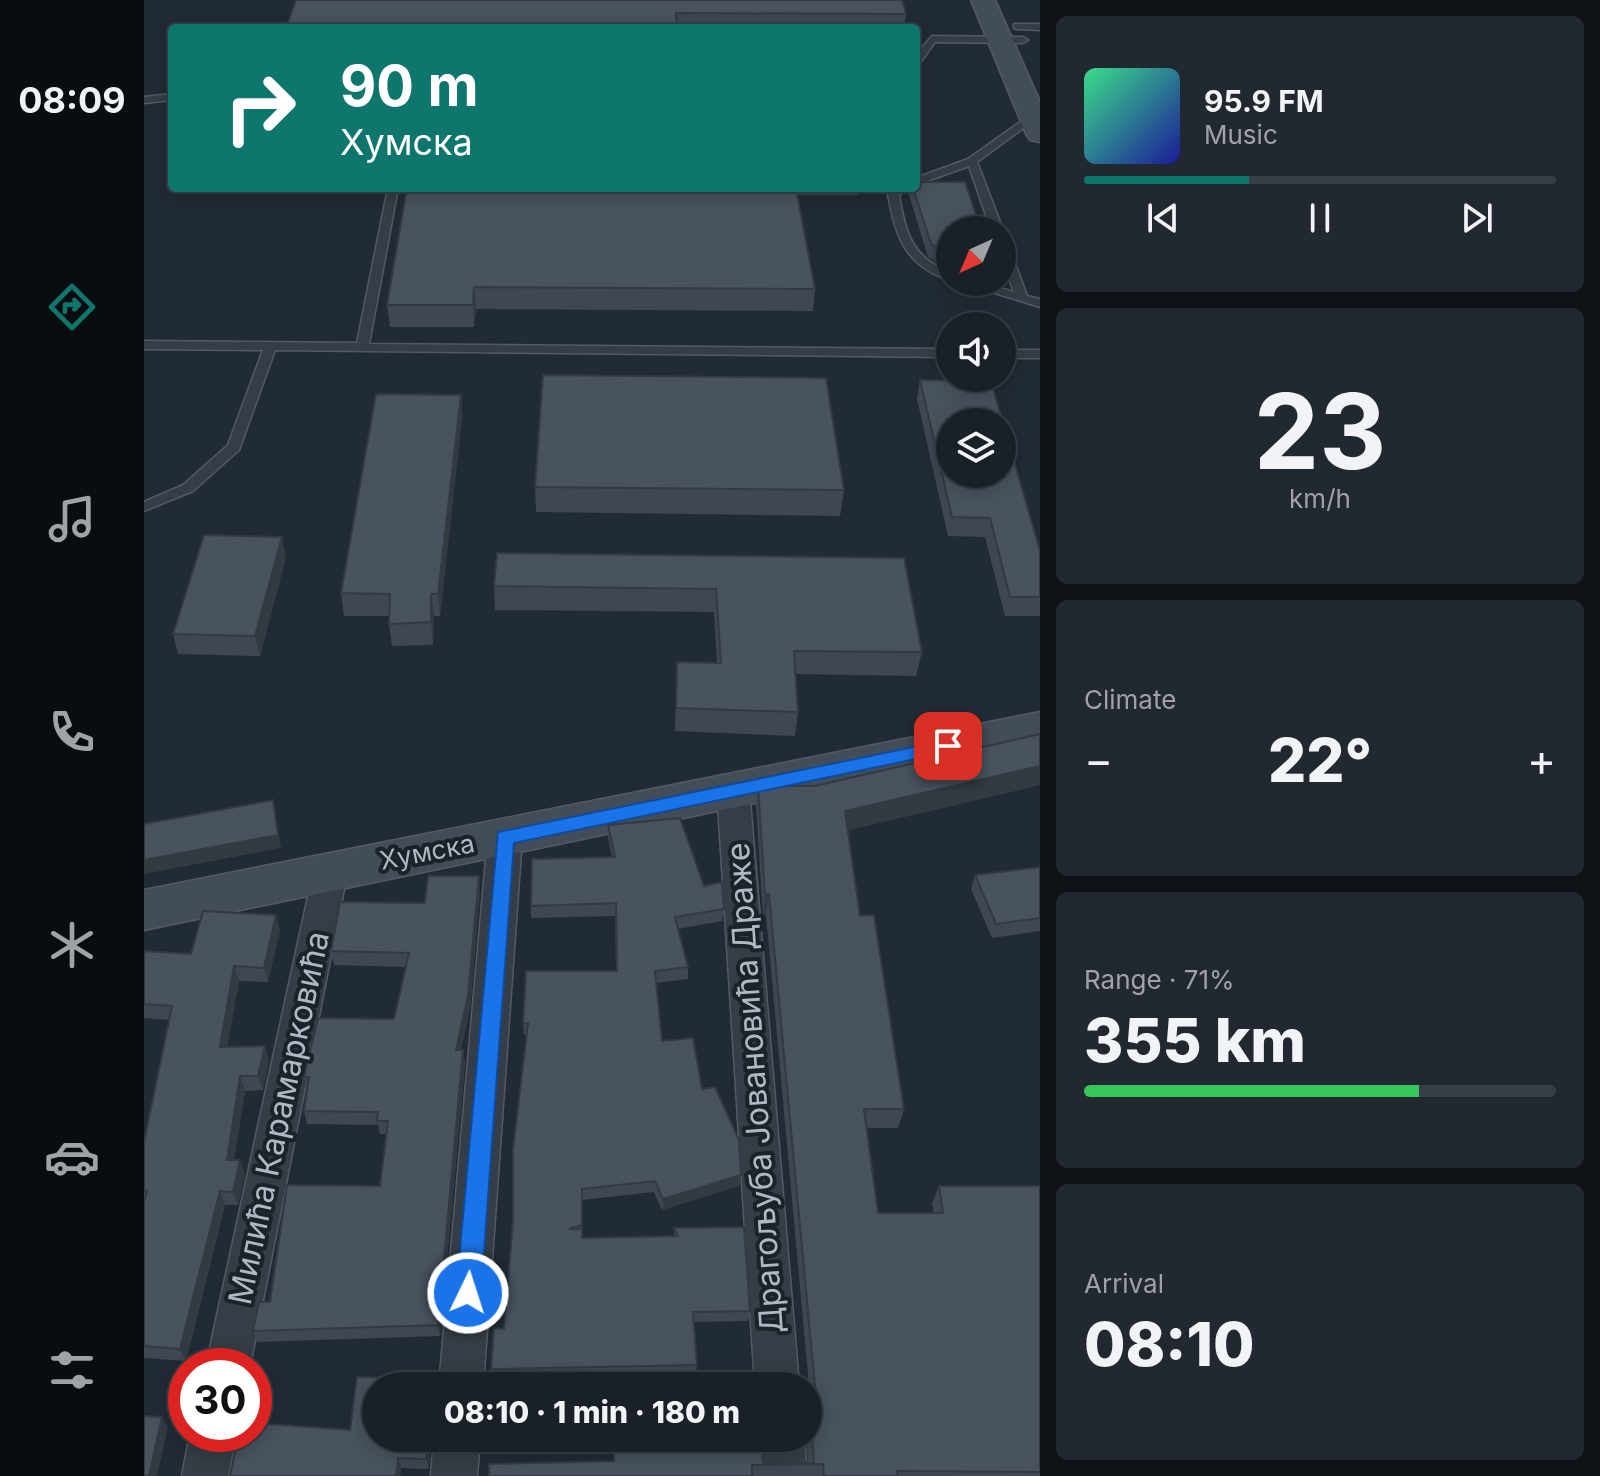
<!DOCTYPE html>
<html lang="en">
<head>
<meta charset="utf-8">
<style>
  :root { --surface:#192028; --page:#222830; --text:#f1f3f6; --muted:#9fa3a8; --line:#373e45; --accent:#0f766e }
  body { margin:0; font-family:Inter,sans-serif; background:var(--page); color:var(--text); height:100vh; display:flex; flex-direction:column; font-size:30px; white-space:nowrap }
  * { box-sizing:border-box; margin:0 }
  p { font-size:26px; color:var(--muted) }
  .icon { flex:none; width:44px; height:44px; fill:none; stroke:currentColor; stroke-width:2; stroke-linecap:round; stroke-linejoin:round }
  .map { position:relative; flex:1; overflow:hidden }
  .drawer { display:flex; flex-direction:column; gap:16px; padding:16px; background:#0e1216; width:560px }
  .drawer>* { flex:none }
  .top-card { position:absolute; left:24px; top:24px; width:752px; height:168px; border-radius:8px; box-shadow:0 4px 20px #0003,0 0 0 2px var(--line); background:#0f766e; color:#fff; overflow:hidden }
  .needle { width:52px; rotate:224deg }
  .fabs { position:absolute; left:792px; top:216px; display:grid; gap:16px }
  .fabs a { display:grid; place-items:center; width:80px; height:80px; border-radius:50%; background:var(--surface); box-shadow:0 4px 20px #0003,0 0 0 2px var(--line); font-size:40px }
  .speed { position:absolute; left:24px; top:1348px; display:flex; gap:16px; font-size:40px; font-weight:700; text-align:center }
  .speed>* { display:grid; place-content:center; width:104px; height:104px; border-radius:50%; background:var(--surface); box-shadow:0 4px 20px #0003,0 0 0 2px var(--line); line-height:1 }
  .speed .limit { border:12px solid #d22; background:#fff; color:#111 }
  .pin { position:absolute; display:grid; place-items:center; width:68px; height:68px; color:#fff; margin:-34px; border-radius:16px; box-shadow:0 4px 12px #0006 }
  .me { position:absolute; width:88px; margin:-44px; rotate:4deg; stroke-linejoin:round; filter:drop-shadow(0 0 6px #0008) }
  .turn { display:flex; align-items:center; gap:28px; height:168px; padding:0 40px; font-size:36px }
  .turn .icon { width:104px; height:104px; stroke-width:2.5 }
  .turn b { display:block; font-size:56px; line-height:68px }
  .big { font-size:60px; font-weight:800; line-height:1.1 }
  .drawer .tile { flex:1; display:flex; flex-direction:column; justify-content:center; gap:12px; min-width:0; padding:0 28px; border-radius:12px; background:var(--page) }
  .drawer .dial { align-items:center; gap:0 }
  .dial b { font-size:104px; line-height:1 }
  .song { display:flex; align-items:center; gap:24px }
  .cover { width:96px; height:96px; border-radius:12px; background:linear-gradient(135deg,hsl(150 70% 55%),hsl(240 70% 35%)) }
  .played { height:8px; border-radius:4px; background:linear-gradient(90deg,var(--accent) 35%,var(--line) 35%) }
  .keys { display:flex; justify-content:space-around; direction:ltr }
  .heat { display:flex; justify-content:space-between; align-items:center; font-size:44px; direction:ltr }
  .charge { height:12px; border-radius:6px; background:linear-gradient(90deg,#34c759 71%,var(--line) 0) }
  .trip { position:absolute; left:218px; top:1372px; width:460px; height:80px; border-radius:40px; background:var(--surface); box-shadow:0 4px 20px #0003,0 0 0 2px var(--line); font-weight:800; line-height:80px; text-align:center }
  main { display:flex; flex:1; min-height:0 }
  .menu { display:flex; flex-direction:column; width:144px; justify-content:space-around; align-items:center; background:#0a0d10; color:var(--muted) }
  .menu .icon { width:56px; height:56px }
  .menu .current { color:var(--accent) }
  .menu b { font-size:36px; color:var(--text) }
  .map>svg:first-child { display:block }
  .lines { fill:none; stroke-linecap:round; stroke-linejoin:round }
  .lane-casing { stroke:#525b64; stroke-width:3 }
  .street-casing { stroke:#525b64; stroke-width:3 }
  .secondary-casing { stroke:#525b64; stroke-width:3 }
  .lane { fill:#353d46; fill-rule:evenodd }
  .street { fill:#353d46; fill-rule:evenodd }
  .secondary { fill:#434d59; fill-rule:evenodd }
  .wall { fill:#3e4752 }
  .shaded-wall { fill:#323a42 }
  .building { fill:#48535f; stroke:#323a42; stroke-width:2; fill-rule:evenodd }
  .route { fill:#1a73e8; stroke:#114b97; stroke-width:2 }
  .labels { text-anchor:middle; stroke-width:8; stroke-linejoin:round; paint-order:stroke }
  .street-label { font-size:26px; fill:#afb8c3; stroke:#1a222a }
  .near-street-label { font-size:32px; fill:#afb8c3; stroke:#1a222a }
</style>
</head>
<body>
<main>
<nav class="menu">
<b>08:09</b>
<svg class="icon current" aria-label="directions" viewBox="0 0 24 24"><path d="M12 3l9 9-9 9-9-9zM9 14v-3h6M13 9l2 2-2 2"/></svg>
<svg class="icon" aria-label="music" viewBox="0 0 24 24"><path d="M9 18V5l10-2v13"/><circle cx="6" cy="18" r="3"/><circle cx="16" cy="16" r="3"/></svg>
<svg class="icon" aria-label="phone" viewBox="0 0 24 24"><path d="M5 4h4l2 5-3 2q2 4 5 5l2-3 5 2v4C11 20 4 13 5 4z"/></svg>
<svg class="icon" aria-label="climate" viewBox="0 0 24 24"><path d="M12 3v18M4 7l16 10M4 17L20 7"/></svg>
<svg class="icon" aria-label="car" viewBox="0 0 24 24"><path d="M5 17H2v-5l4-1 3-4h7l3 4 3 1v5h-3M9 17h6M6 11h13"/><circle cx="7" cy="17" r="2"/><circle cx="17" cy="17" r="2"/></svg>
<svg class="icon" aria-label="filters" viewBox="0 0 24 24"><path d="M4 7h16M4 17h16"/><circle cx="9" cy="7" r="2"/><circle cx="15" cy="17" r="2"/></svg>
</nav>
<div class="map">
<svg width="896" height="1476" viewBox="0 0 896 1476">
  <rect width="100%" height="100%" fill="#212b35"/>
  <g class="lines">
    <defs>
      <path id="lane" d="M870,24H896V30L873,29L870,28Z
        M788,36L879,37L884,40L879,43L791,42L775,64L772,65V55Z
        M28,94V100L0,103V97Z
        M889,113L894,116L893,118L833,162L859,230L858,231L847,230L825,166L772,185V178L824,159Z
        M244,188H254L225,344L806,349V357L131,350L95,450L49,491L0,511V502L39,485L84,445L119,350L0,349V341L213,343Z
        M751,188H764L755,195C762,234 767,256 806,273V280C762,267 751,236 744,194Z
        M858,241L864,244L883,296L896,299V307L815,282H834L870,292L858,259Z
        M858,350H896V358H858Z"/>
      <path id="street" d="M589,777L601,780L605,789L655,1386H611L573,789L577,780Z
        M361,824L373,828L378,837L339,1386H295L344,837L349,828Z
        M187,855L199,859L204,869L106,1366H62L170,869L175,859Z
        M46,1434H92L84,1476H38Z
        M290,1438H336L333,1476H287Z
        M614,1438H660L663,1476H617Z"/>
      <path id="secondary" d="M827,0H851L896,102V142L886,140L882,134Z
        M896,712V744L0,930V890Z"/>
    </defs>
    <use href="#lane" class="lane-casing"/>
    <use href="#street" class="street-casing"/>
    <use href="#secondary" class="secondary-casing"/>
    <use href="#lane" class="lane"/>
    <use href="#street" class="street"/>
    <use href="#secondary" class="secondary"/>
  </g>
  <path class="wall" d="M152,0L762,14L760,27L533,26Z
    M263,188H715L714,195H653L671,289L669,311L332,309L330,327H246L243,305Z
    M766,188H772L806,230V262H792L784,257L765,195Z
    M776,380L896,551V616H861L841,537L804,536L773,399Z
    M317,395L318,417L296,616H290L289,645L248,646L245,624V616H200L197,593Z
    M391,487L700,490L696,516L392,512Z
    M142,557L116,656L34,654L29,634Z
    M760,558L778,652L772,676L652,674L654,712L651,736L531,731L533,662L573,663L570,612L351,610L350,586Z
    M896,734V785L703,830L716,916L760,1109L754,1128H723L734,1213H790L788,1204L795,1186H896V1476H345L619,1464L664,1463L662,1438H664V1408H667L622,914L619,915L612,806L614,786H671Z
    M464,825L560,886L580,909L578,921L534,929L544,967V979L512,983L518,1041L558,1089L595,1186L518,1210L510,1192L438,1200V1238L530,1236V1228L606,1311L604,1321L550,1322L553,1365L552,1375L348,1379L347,1369L360,1329L382,1035H380L379,1023L472,971L471,916L387,918V906L468,857L464,838Z
    M896,867V931L848,938L827,889L831,875Z
    M336,890L326,1009L317,1050H319L321,1063L296,1336L114,1342L109,1331L126,1302L236,1186L242,1134H236L234,1125L163,1124L160,1111L163,1088L160,1077L250,1019L262,967L190,965L187,951L281,903Z
    M136,930L124,982L95,981L83,1047L121,1046L125,1061L119,1090L101,1091L90,1160L101,1174L94,1205H81L42,1361L0,1358V1142L25,1020L0,1018V951L47,954Z
    M213,1377L297,1379L298,1386H232V1438H287L285,1469L257,1468L256,1476H86L95,1434H110V1423L206,1430Z"/>
  <path class="shaded-wall" d="M330,287L332,309L330,327L329,305Z
    M317,395L318,417L296,616L294,594Z
    M138,537L142,557L116,656L111,636Z
    M287,594L290,616L289,645L287,622Z
    M896,766V785L697,832L701,811Z
    M129,800L137,848L0,874V860Z
    M335,876L336,890L326,1009L314,1063L312,1050Z
    M621,894H625L622,914L619,915Z
    M132,915L136,930L124,982L120,968Z
    M90,966L95,981L81,1062L76,1047Z
    M121,1046L125,1061L119,1090L114,1076Z
    M319,1050L321,1063L296,1336L294,1325Z
    M96,1076L101,1091L88,1173L83,1160Z
    M96,1160L101,1174L94,1205L89,1192Z
    M597,1175L595,1186L518,1210L519,1199Z
    M76,1191L81,1205L42,1361L36,1349Z
    M18,1417L24,1427L13,1476H5Z
    M284,1438H287L285,1469L282,1459Z
    M254,1458L257,1468L256,1476H252Z"/>
  <path class="building" d="M152,0H758L762,14L532,13L533,28H142Z
    M772,182H821L837,230H806V249L794,248L787,244L769,188H772Z
    M263,188H652L671,289L330,287L329,305H243Z
    M399,375L682,378L700,490L391,487Z
    M776,380L847,381L896,551V597H866L846,518L808,517ZM806,422H858V474H806Z
    M232,394L317,395L294,594H287V622L245,624L246,594L197,593Z
    M60,535L138,537L111,636L29,634Z
    M353,553L760,558L778,652L650,651L654,712L532,708L533,662L577,663L572,589L350,586Z
    M896,734V766L701,811L716,916L730,915L760,1109H720L734,1213H799L795,1186H896V1472L753,1471L754,1476H680L679,1464L608,1465V1476H345V1464L470,1461V1438H617L619,1464L670,1463L667,1421H664V1408H673L625,894H621L614,786H671Z
    M129,800L134,835L0,860V824Z
    M536,818L560,886L578,882L580,909L531,917L544,967L511,971L518,1041L549,1038L558,1089L571,1087L595,1140L597,1175L519,1199L511,1181L438,1189V1225L425,1229H438V1238L534,1236L530,1228L600,1227L606,1311L549,1312L553,1365L347,1369L350,1328L360,1329L369,1221V1150L384,1023H379L382,971H473L472,903L387,906L388,859L471,857L464,825Z
    M896,867V918L852,924L831,875Z
    M284,876H335L324,996L312,1050H319L294,1325L109,1331L115,1302H126L143,1185L236,1186L244,1121H233L234,1112L160,1111L165,1077H160L174,1018L250,1019L265,953L187,951L196,902L281,903Z
    M59,911L132,915L120,968L90,966L76,1047L121,1046L114,1076H96L83,1160H96L89,1192L76,1191L36,1349L0,1346V1202L3,1191H0V1142L28,1006L0,1004V951L47,954Z
    M611,1376L612,1386H533L532,1377Z
    M213,1377L297,1379L296,1386H232V1438H284L282,1459L254,1458L252,1476H86L95,1434H110V1423L206,1430Z
    M0,1416L18,1417L5,1476H0Z"/>
  <path class="route" d="M804,740L813,746L810,751L370,843L337,1293L333,1301L324,1305L316,1301L312,1293L354,832Z"/>
  <g class="labels">
    <g class="street-label">
      <text transform="translate(283 852) rotate(-11)" y="9">Хумска</text>
    </g>
    <g class="near-street-label">
      <text transform="translate(611 1088) rotate(-94)" y="11">Драгољуба Јовановића Драже</text>
      <text transform="translate(135 1118) rotate(-78)" y="11">Милића Карамарковића</text>
    </g>
  </g>
</svg>
<div class="fabs">
<a><svg class="needle" viewBox="-14 -14 28 28"><path d="M0-13l5 13h-10z" fill="#e53935"/><path d="M0 13l5-13h-10z" fill="#9fa3a8"/></svg></a>
<a><svg class="icon" aria-label="sound" viewBox="0 0 24 24"><path d="M4 9h4l5-4v14l-5-4H4zM17 9q2 3 0 6"/></svg></a>
<a><svg class="icon" aria-label="layers" viewBox="0 0 24 24"><path d="M12 4l9 5-9 5-9-5zM3 14l9 5 9-5"/></svg></a>
</div>
<div class="speed"><div class="limit">30</div></div>
<div class="pin" style="left:804px;top:746px;background:#d93025"><svg class="icon" aria-label="arrive" viewBox="0 0 24 24"><path d="M6 21V4h12l-3 4 3 4H6"/></svg></div>
<svg class="me" style="left:324px;top:1293px" viewBox="-20 -20 40 40"><circle r="17" fill="#1a73e8" stroke="#fff" stroke-width="3"/><path d="M0-11L8 9 0 5-8 9z" fill="#fff"/></svg>
<div class="trip">08:10 · 1 min · 180 m</div>
<div class="top-card">
<div class="turn"><svg class="icon" aria-label="right" viewBox="0 0 24 24"><path d="M7 20v-9h11M14 6l5 5-5 5"/></svg><div><b>90 m</b>Хумска</div></div>
</div>
</div>
<section class="drawer">
<div class="tile">
<div class="song"><i class="cover"></i><div><b>95.9 FM</b><p>Music</p></div></div>
<div class="played"></div>
<div class="keys"><svg class="icon" aria-label="previous" viewBox="0 0 24 24"><path d="M18 5L8 12l10 7zM5 5v14"/></svg><svg class="icon" aria-label="pause" viewBox="0 0 24 24"><path d="M8 5v14M16 5v14"/></svg><svg class="icon" aria-label="next" viewBox="0 0 24 24"><path d="M6 5l10 7-10 7zM19 5v14"/></svg></div>
</div>
<div class="tile dial"><b>23</b><p>km/h</p></div>
<div class="tile"><p>Climate</p>
<div class="heat"><a>−</a><b class="big">22°</b><a>+</a></div>
</div>
<div class="tile"><p>Range · 71%</p><b class="big">355 km</b><div class="charge"></div></div>
<div class="tile"><p>Arrival</p><b class="big">08:10</b></div>
</section>
</main>
</body>
</html>
